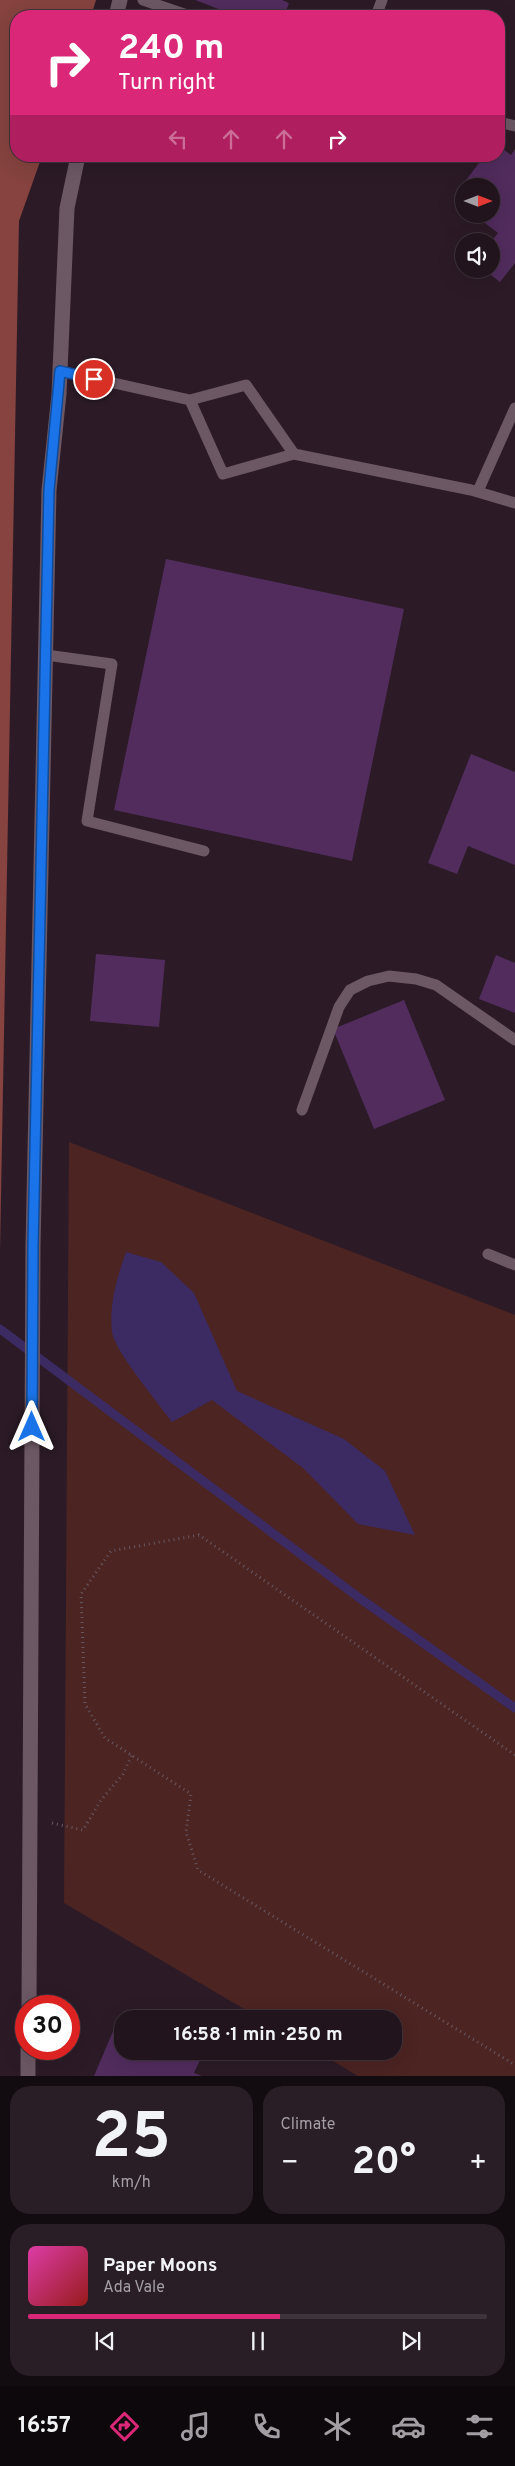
<!DOCTYPE html>
<html lang="en">
<head>
<meta charset="utf-8">
<style>
  :root { --surface:#21141d; --page:#291d26; --text:#f1f3f6; --muted:#a29ea4; --line:#3e333b; --accent:#db2777 }
  body { margin:0; font-family:Overpass,sans-serif; background:var(--page); color:var(--text); height:100vh; display:flex; flex-direction:column; font-size:19px; white-space:nowrap }
  * { box-sizing:border-box; margin:0 }
  p { font-size:16px; color:var(--muted) }
  .icon { flex:none; width:28px; height:28px; fill:none; stroke:currentColor; stroke-width:2; stroke-linecap:round; stroke-linejoin:round }
  .map { position:relative; height:2076px; overflow:hidden }
  .details { display:flex; flex-direction:column; gap:10px; padding:10px; background:#120b10; flex:1 }
  .details>* { flex:none }
  .hud { position:absolute; left:10px; top:10px; width:495px; height:152px; border-radius:20px; box-shadow:0 5px 20px #0002,0 0 0 1px var(--line); background:#db2777; color:#fff; overflow:hidden }
  .needle { width:32px; rotate:90deg }
  .controls { position:absolute; left:455px; top:178px; display:grid; gap:10px }
  .controls a { display:grid; place-items:center; width:45px; height:45px; border-radius:50%; background:var(--surface); box-shadow:0 5px 20px #0002,0 0 0 1px var(--line); font-size:25px }
  .speed { position:absolute; left:15px; top:1995px; display:flex; gap:10px; font-size:25px; font-weight:700; text-align:center }
  .speed>* { display:grid; place-content:center; width:65px; height:65px; border-radius:50%; background:var(--surface); box-shadow:0 5px 20px #0002,0 0 0 1px var(--line); line-height:1 }
  .speed .limit { border:8px solid #d22; background:#fff; color:#111 }
  .pin { position:absolute; display:grid; place-items:center; width:42px; height:42px; color:#fff; margin:-21px; border:2px solid #fff; border-radius:50%; box-shadow:0 1px 5px #0007 }
  .me { position:absolute; width:55px; margin:-28px; rotate:0deg; stroke-linejoin:round; filter:drop-shadow(0 0 4px #0008) }
  .turn { display:flex; align-items:center; gap:18px; height:105px; padding:0 25px; font-size:22px }
  .turn .icon { width:65px; height:65px; stroke-width:2.5 }
  .turn b { display:block; font-size:35px; line-height:42px }
  .lanes { display:flex; align-items:center; height:48px; padding:0 25px; background:#0003; justify-content:center; gap:25px; direction:ltr }
  .lanes .off { opacity:.35 }
  .big { font-size:38px; font-weight:700; line-height:1.1 }
  .details .tile { flex:1; display:flex; flex-direction:column; justify-content:center; gap:8px; min-width:0; padding:0 18px; border-radius:20px; background:var(--page) }
  .details .dial { align-items:center; gap:0 }
  .dial b { font-size:65px; line-height:1 }
  .song { display:flex; align-items:center; gap:15px }
  .cover { width:60px; height:60px; border-radius:8px; background:linear-gradient(135deg,hsl(320 70% 55%),hsl(0 70% 35%)) }
  .played { height:5px; border-radius:2px; background:linear-gradient(90deg,var(--accent) 55%,var(--line) 55%) }
  .keys { display:flex; justify-content:space-around; direction:ltr }
  .heat { display:flex; justify-content:space-between; align-items:center; font-size:28px; direction:ltr }
  .details .tiles { flex:1; display:grid; gap:10px; grid-template-columns:1fr 1fr }
  .tile:last-child { grid-column:span 2 }
  .trip { position:absolute; left:114px; top:2010px; width:288px; height:50px; border-radius:20px; background:var(--surface); box-shadow:0 5px 20px #0002,0 0 0 1px var(--line); font-weight:700; line-height:50px; text-align:center }
  .tab-bar { display:flex; height:80px; justify-content:space-around; align-items:center; background:#0d080c; color:var(--muted) }
  .tab-bar .icon { width:35px; height:35px }
  .tab-bar .active { color:var(--accent) }
  .tab-bar b { font-size:22px; color:var(--text) }
  .map>svg:first-child { display:block }
  .green { fill:#4c2422 }
  .forest { fill:#86433f }
  .water { fill:#3c2b62 }
  .lines { fill:none; stroke-linecap:round; stroke-linejoin:round }
  .stream { stroke:#3c2b62; stroke-width:9 }
  .building { fill:#512c5d }
  .path { stroke:#685863; stroke-width:3; stroke-dasharray:1 4; stroke-linecap:butt }
  .lane { stroke:#6c5865; stroke-width:11 }
  .street { stroke:#6c5865; stroke-width:15 }
  .route-casing { stroke:#114b97; stroke-width:12 }
  .route { stroke:#1a73e8; stroke-width:9 }
</style>
</head>
<body>
<div class="map">
<svg width="515" height="2076" viewBox="0 0 515 2076">
  <rect width="100%" height="100%" fill="#2c1b27"/>
  <path class="green" d="M69,1142L515,1315V2076H358L316,2051H392V2019H261L64,1903Z"/>
  <path class="forest" d="M0,0H96L91,16H16V156H42L19,221L0,1250Z"/>
  <path class="water" d="M126,1252L161,1262L194,1293L237,1391L344,1439L385,1471L415,1535L358,1524L303,1468L212,1400L172,1422C159,1404 114,1350 112,1332C109,1303 117,1278 126,1252Z"/>
  <g class="lines">
    <path class="stream" d="M0,1329L358,1597L515,1708"/>
  </g>
  <path class="building" d="M195,0H282L289,3L284,16H237Z
    M499,146L511,155L515,149V263L500,282L483,269H491V242L498,233L481,220L486,214H491V186H464V189L461,187L484,156H499Z
    M166,559L404,609L352,861L114,810Z
    M471,754L515,772V865L468,846L457,874L428,863Z
    M96,954L165,960L159,1027L90,1021Z
    M496,955L515,963V1013L479,999Z
    M404,1000L445,1100L374,1129L333,1029Z
    M117,2022L122,2024V2051H185L201,2058L194,2073L202,2076H94Z"/>
  <g class="lines">
    <path class="path" d="M515,1755L199,1535L111,1551L81,1594L85,1704L105,1738L191,1794L186,1832L198,1870L515,2065
      M52,1823L83,1830L101,1800L123,1774L132,1755"/>
    <path class="lane" d="M143,0L190,16
      M376,16L382,0
      M499,122L515,126
      M60,371L190,400L246,385L294,454L223,474L190,400
      M294,454L471,490L515,503
      M478,491L515,408
      M46,655L112,664L87,821L204,851
      M302,1110L339,1007L350,990L368,981L389,976L416,979L436,985L515,1040
      M488,1254L515,1265"/>
    <path class="street" d="M116,16L120,0
      M29,2006L33,1246L49,490L59,394L67,208L78,156
      M28,2076V2049"/>
  </g>
  <g class="lines">
    <defs>
      <path id="route" d="M32,1427L33,1246L49,490L60,371L94,379"/>
    </defs>
    <use href="#route" class="route-casing"/>
    <use href="#route" class="route"/>
  </g>
</svg>
<div class="controls">
<a><svg class="needle" viewBox="-14 -14 28 28"><path d="M0-13l5 13h-10z" fill="#e53935"/><path d="M0 13l5-13h-10z" fill="#a29ea4"/></svg></a>
<a><svg class="icon" aria-label="sound" viewBox="0 0 24 24"><path d="M4 9h4l5-4v14l-5-4H4zM17 9q2 3 0 6"/></svg></a>
</div>
<div class="speed"><div class="limit">30</div></div>
<div class="pin" style="left:94px;top:379px;background:#d93025"><svg class="icon" aria-label="arrive" viewBox="0 0 24 24"><path d="M6 21V4h12l-3 4 3 4H6"/></svg></div>
<svg class="me" style="left:32px;top:1427px" viewBox="-20 -20 40 40"><path d="M0-17L14 15 0 8-14 15z" fill="#1a73e8" stroke="#fff" stroke-width="4"/></svg>
<div class="trip">16:58 · 1 min · 250 m</div>
<div class="hud">
<div class="turn"><svg class="icon" aria-label="right" viewBox="0 0 24 24"><path d="M7 20v-9h11M14 6l5 5-5 5"/></svg><div><b>240 m</b>Turn right</div></div>
<div class="lanes"><svg class="icon off" aria-label="left" viewBox="0 0 24 24"><path d="M17 20v-9H6M10 6l-5 5 5 5"/></svg><svg class="icon off" aria-label="ahead" viewBox="0 0 24 24"><path d="M12 20V5M6 11l6-6 6 6"/></svg><svg class="icon off" aria-label="ahead" viewBox="0 0 24 24"><path d="M12 20V5M6 11l6-6 6 6"/></svg><svg class="icon" aria-label="right" viewBox="0 0 24 24"><path d="M7 20v-9h11M14 6l5 5-5 5"/></svg></div>
</div>
</div>
<section class="details">
<div class="tiles">
<div class="tile dial"><b>25</b><p>km/h</p></div>
<div class="tile"><p>Climate</p>
<div class="heat"><a>−</a><b class="big">20°</b><a>+</a></div>
</div>
<div class="tile">
<div class="song"><i class="cover"></i><div><b>Paper Moons</b><p>Ada Vale</p></div></div>
<div class="played"></div>
<div class="keys"><svg class="icon" aria-label="previous" viewBox="0 0 24 24"><path d="M18 5L8 12l10 7zM5 5v14"/></svg><svg class="icon" aria-label="pause" viewBox="0 0 24 24"><path d="M8 5v14M16 5v14"/></svg><svg class="icon" aria-label="next" viewBox="0 0 24 24"><path d="M6 5l10 7-10 7zM19 5v14"/></svg></div>
</div>
</div>
</section>
<nav class="tab-bar">
<b>16:57</b>
<svg class="icon active" aria-label="directions" viewBox="0 0 24 24"><path d="M12 3l9 9-9 9-9-9zM9 14v-3h6M13 9l2 2-2 2"/></svg>
<svg class="icon" aria-label="music" viewBox="0 0 24 24"><path d="M9 18V5l10-2v13"/><circle cx="6" cy="18" r="3"/><circle cx="16" cy="16" r="3"/></svg>
<svg class="icon" aria-label="phone" viewBox="0 0 24 24"><path d="M5 4h4l2 5-3 2q2 4 5 5l2-3 5 2v4C11 20 4 13 5 4z"/></svg>
<svg class="icon" aria-label="climate" viewBox="0 0 24 24"><path d="M12 3v18M4 7l16 10M4 17L20 7"/></svg>
<svg class="icon" aria-label="car" viewBox="0 0 24 24"><path d="M5 17H2v-5l4-1 3-4h7l3 4 3 1v5h-3M9 17h6M6 11h13"/><circle cx="7" cy="17" r="2"/><circle cx="17" cy="17" r="2"/></svg>
<svg class="icon" aria-label="filters" viewBox="0 0 24 24"><path d="M4 7h16M4 17h16"/><circle cx="9" cy="7" r="2"/><circle cx="15" cy="17" r="2"/></svg>
</nav>
</body>
</html>
